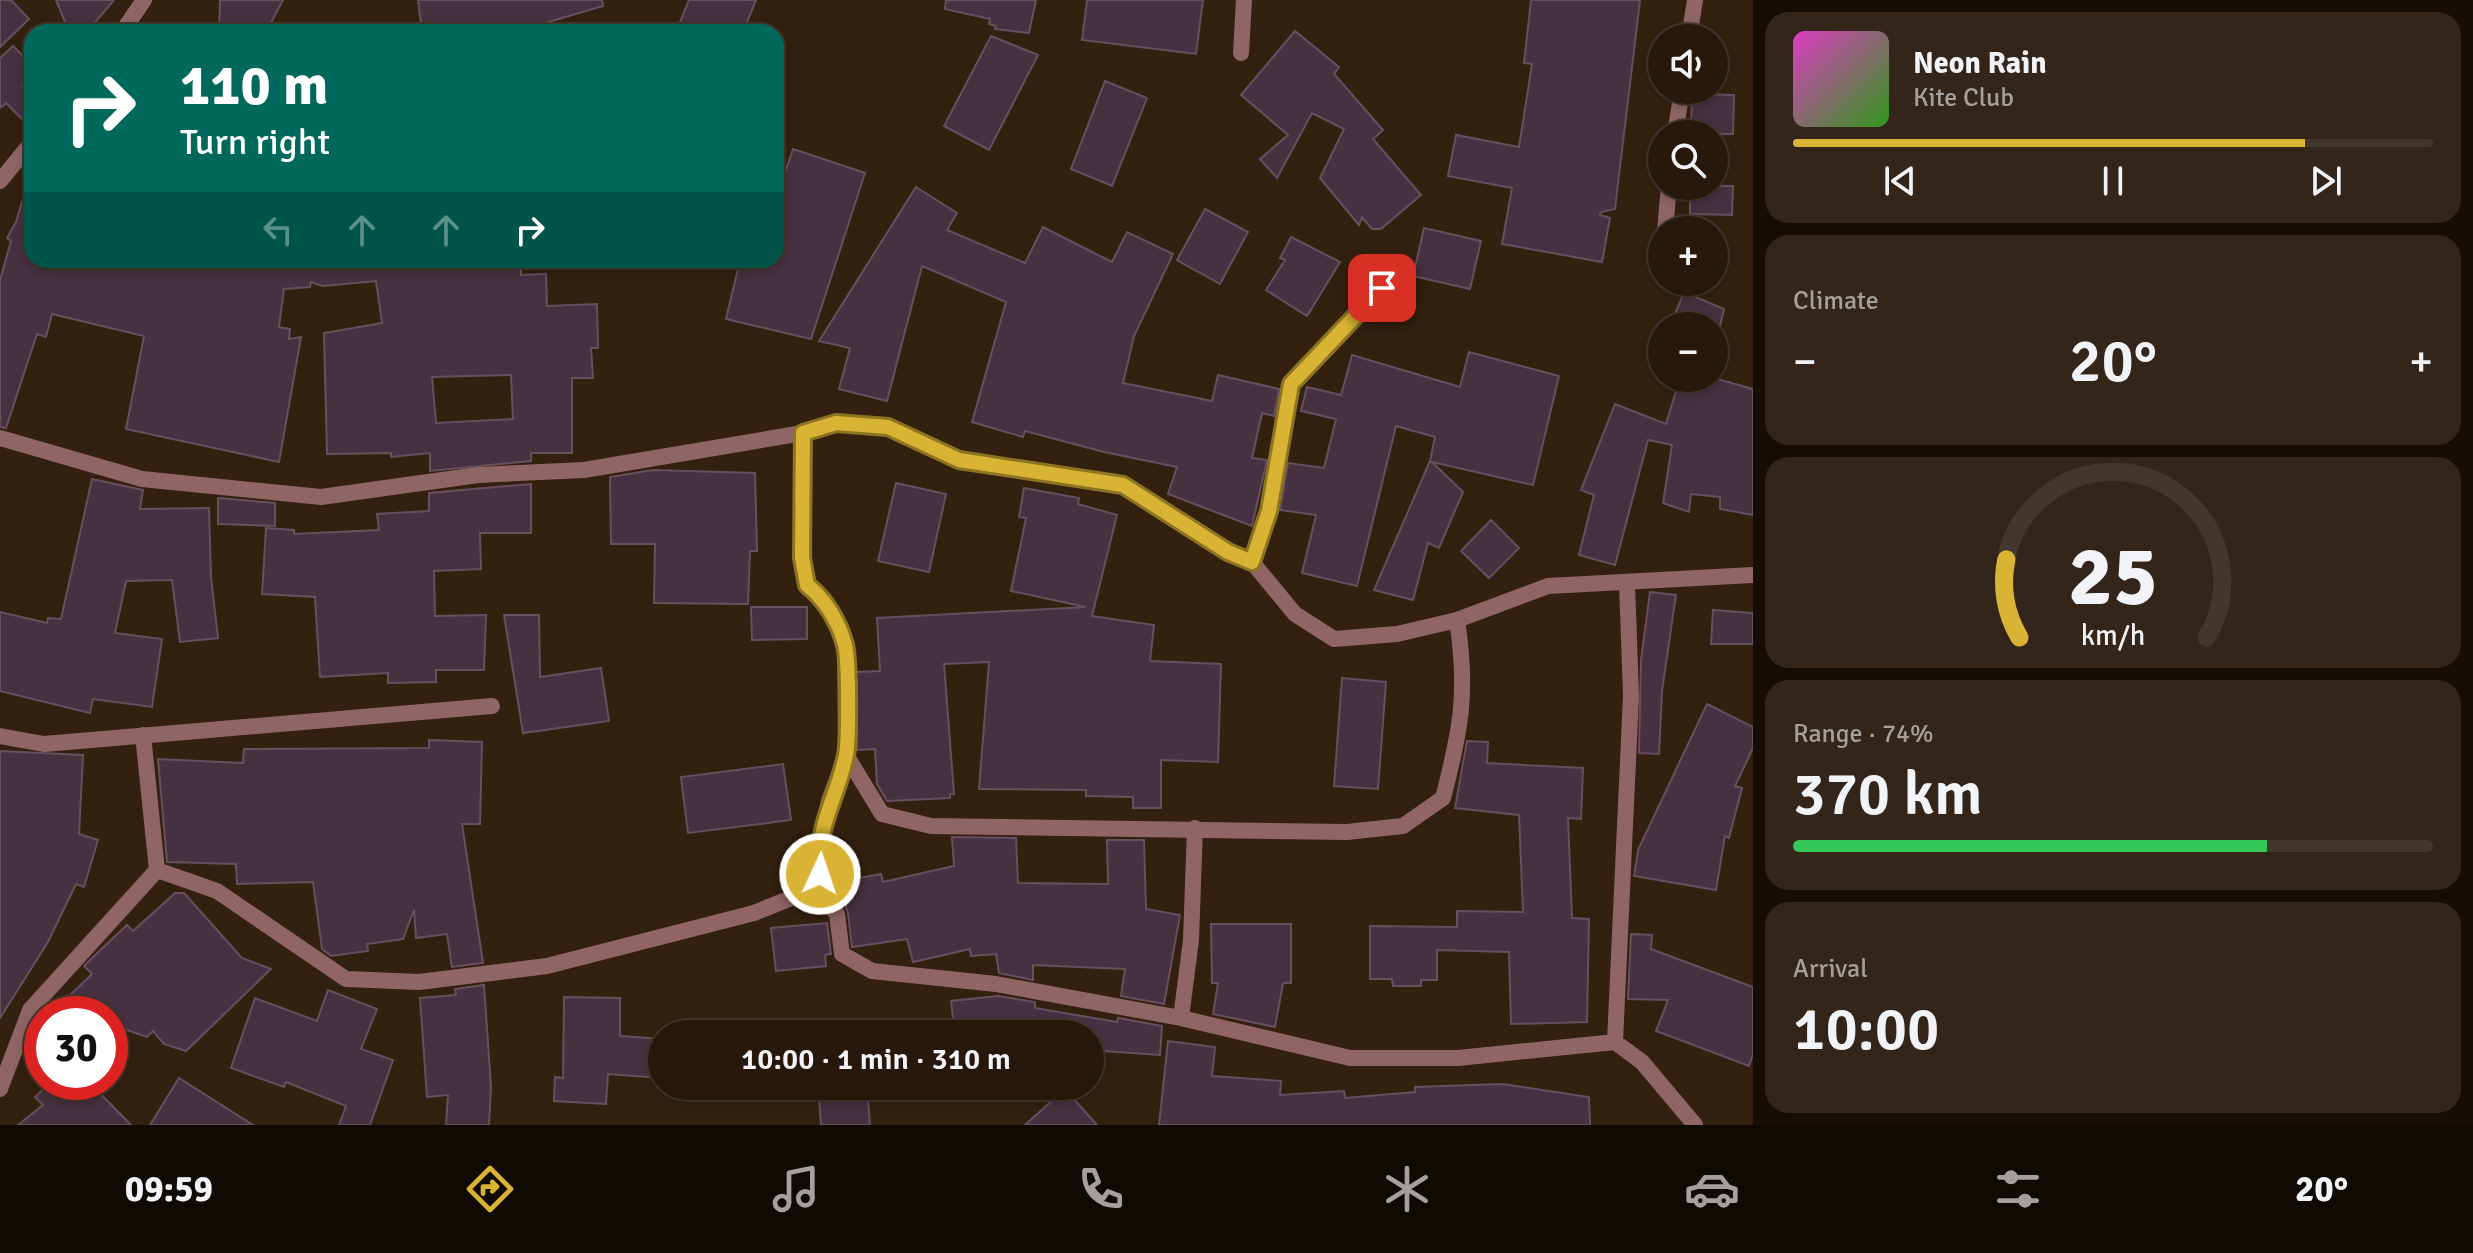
<!DOCTYPE html>
<html lang="en">
<head>
<meta charset="utf-8">
<style>
  :root { --surface:#27180b; --page:#332519; --text:#f1f3f6; --muted:#a4a09d; --line:#43372c; --accent:#d9b334 }
  body { margin:0; font-family:Signika,sans-serif; background:var(--page); color:var(--text); height:100vh; display:flex; flex-direction:column; font-size:30px; white-space:nowrap }
  * { box-sizing:border-box; margin:0 }
  p { font-size:26px; color:var(--muted) }
  .icon { flex:none; width:44px; height:44px; fill:none; stroke:currentColor; stroke-width:2; stroke-linecap:round; stroke-linejoin:round }
  .map { position:relative; flex:1; overflow:hidden }
  .details { display:flex; flex-direction:column; gap:12px; padding:12px; background:#150d06; width:720px }
  .details>* { flex:none }
  .top-card { position:absolute; left:24px; top:24px; width:760px; height:244px; border-radius:24px; box-shadow:0 4px 12px #0003,0 0 0 2px var(--line); background:#00695c; color:#fff; overflow:hidden }
  .tools { position:absolute; left:1648px; top:24px; display:grid; gap:16px }
  .tools a { display:grid; place-items:center; width:80px; height:80px; border-radius:50%; background:var(--surface); box-shadow:0 4px 12px #0003,0 0 0 2px var(--line); font-size:40px }
  .speed { position:absolute; left:24px; top:996px; display:flex; gap:16px; font-size:40px; font-weight:700; text-align:center }
  .speed>* { display:grid; place-content:center; width:104px; height:104px; border-radius:50%; background:var(--surface); box-shadow:0 4px 12px #0003,0 0 0 2px var(--line); line-height:1 }
  .speed .limit { border:12px solid #d22; background:#fff; color:#111 }
  .pin { position:absolute; display:grid; place-items:center; width:68px; height:68px; color:#fff; margin:-34px; border-radius:16px; box-shadow:0 4px 12px #0006 }
  .me { position:absolute; width:88px; margin:-44px; rotate:3deg; stroke-linejoin:round; filter:drop-shadow(0 0 6px #0008) }
  .turn { display:flex; align-items:center; gap:28px; height:168px; padding:0 24px; font-size:36px }
  .turn .icon { width:104px; height:104px; stroke-width:2.5 }
  .turn b { display:block; font-size:56px; line-height:68px }
  .lanes { display:flex; align-items:center; height:76px; padding:0 24px; background:#0003; justify-content:center; gap:40px; direction:ltr }
  .lanes .off { opacity:.35 }
  .big { font-size:60px; font-weight:600; line-height:1.1 }
  .details .widget { flex:1; display:flex; flex-direction:column; justify-content:center; gap:12px; min-width:0; padding:0 28px; border-radius:24px; background:var(--page) }
  .details .dial { align-items:center; gap:0 }
  .dial svg { height:208px; overflow:visible; fill:none; stroke:var(--line); stroke-width:7; stroke-linecap:round; text-anchor:middle }
  .dial text { fill:var(--text); stroke:none }
  .song { display:flex; align-items:center; gap:24px }
  .cover { width:96px; height:96px; border-radius:12px; background:linear-gradient(135deg,hsl(310 70% 55%),hsl(110 70% 35%)) }
  .played { height:8px; border-radius:4px; background:linear-gradient(90deg,var(--accent) 80%,var(--line) 80%) }
  .keys { display:flex; justify-content:space-around; direction:ltr }
  .heat { display:flex; justify-content:space-between; align-items:center; font-size:44px; direction:ltr }
  .charge { height:12px; border-radius:6px; background:linear-gradient(90deg,#34c759 74%,var(--line) 0) }
  .trip { position:absolute; left:648px; top:1020px; width:456px; height:80px; border-radius:40px; background:var(--surface); box-shadow:0 4px 12px #0003,0 0 0 2px var(--line); font-weight:600; line-height:80px; text-align:center }
  .tabs { display:flex; height:128px; justify-content:space-around; align-items:center; background:#100a04; color:var(--muted) }
  .tabs .icon { width:56px; height:56px }
  .tabs .on { color:var(--accent) }
  .tabs b { font-size:36px; color:var(--text) }
  main { display:flex; flex:1; min-height:0 }
  .map>svg:first-child { display:block }
  .building { fill:#47303f; stroke:#684f60; stroke-width:2; fill-rule:evenodd }
  .lines { fill:none; stroke-linecap:round; stroke-linejoin:round }
  .minor { stroke:#8f6565; stroke-width:16 }
  .route-casing { stroke:#8d7422; stroke-width:20 }
  .route { stroke:#d9b334; stroke-width:14 }
</style>
</head>
<body>
<main>
<div class="map">
<svg width="1753" height="1125" viewBox="0 0 1753 1125">
  <rect width="100%" height="100%" fill="#34200f"/>
  <path class="building" d="M0,0H11L29,19L0,47Z
    M56,0H114L92,26L82,32H69Z
    M220,0H283L266,32H219Z
    M418,0H602L603,6L514,32H422Z
    M689,0H756L743,32H676Z
    M946,0H1036L1029,33L995,29L996,26L989,24L990,19L945,9Z
    M1087,0H1203L1196,54L1082,40Z
    M1531,0H1640L1615,209L1601,212L1600,215L1610,218L1602,262L1502,244L1512,188L1448,176L1456,135L1519,147L1532,64L1524,63Z
    M1295,31L1339,67L1334,74L1383,130L1373,139L1421,195L1381,229H1372L1362,217L1359,225L1320,178L1344,129L1312,113L1277,178L1260,159L1288,135L1241,95Z
    M991,36L1038,55L989,150L944,126Z
    M13,46L32,65V76L22,86L32,96V129L6,103L0,108V58Z
    M1105,81L1147,98L1112,186L1071,169Z
    M1692,94L1734,95L1733,134H1691Z
    M793,149L865,173L811,339L726,319L740,260H776V200Z
    M1690,186H1733L1732,215L1690,214Z
    M916,187L957,213L947,230L1025,263L1043,227L1112,262L1127,232L1173,254L1134,336L1123,383L1212,401L1218,375L1279,389L1274,416L1262,413L1252,458L1267,460L1252,526L1168,494L1177,467L1104,452L1025,431L1023,437L972,422L1006,302L922,266L887,401L839,389L850,348L819,341Z
    M26,189L32,190V260H521V275L546,274L547,306L597,304L598,348H591L593,378H572V453H531V461L430,471V453L391,457V453L327,454L324,333L382,323L376,281L323,286L311,282L310,287L284,289L279,327L290,329L289,339L301,337L279,462L126,429L144,336L52,314L46,337L37,334L6,428L0,427V280L11,241L7,238L16,222ZM511,375L513,419L436,423L432,377Z
    M1205,209L1248,232L1220,284L1177,260Z
    M1424,228L1481,241L1470,289L1413,276Z
    M1291,237L1340,262L1307,316L1266,290L1285,260L1280,258Z
    M1684,292L1724,309L1720,326H1670Z
    M1469,352L1559,376L1533,485L1432,462L1463,492L1439,548L1428,543L1413,600L1374,590L1430,461L1435,437L1396,426L1357,586L1302,573L1316,515L1280,510L1288,463L1324,468L1336,419L1301,411L1307,387L1341,395L1352,355L1460,387Z
    M1680,378H1714L1753,389V515L1720,509V497L1691,494L1689,512L1663,503L1672,445L1648,440L1615,565L1579,555L1594,495L1581,490L1615,404L1666,424Z
    M653,470L755,473L757,551H750L748,604L654,603L655,544H611L610,477Z
    M92,479L143,490L140,509L209,508L211,577L218,638L180,642L172,580L126,581L115,633L162,639L152,707L93,699L90,713L0,691V612L47,623L48,618L61,619Z
    M896,483L946,494L929,572L878,561Z
    M531,484V533H480L481,569L434,571L435,616L486,615L484,670H436V682L388,683V673L320,677L315,597L262,594L266,528L294,530V534L379,530L377,514L429,511V493Z
    M1024,488L1079,498L1078,504L1117,515L1092,616L1154,625L1150,661L1221,664L1218,762L1161,760V808H1133V797L1086,796V790L979,789L989,662L944,664L954,794H950V798L887,801L877,784L875,749L857,750L856,672L880,671L877,618L1086,607L1011,591L1026,518L1019,517Z
    M218,498L275,503V526L218,524Z
    M1491,520L1519,548L1489,578L1461,551Z
    M1650,592L1676,595L1662,691L1659,754L1639,753L1641,660Z
    M751,607H807V639L752,640Z
    M1713,610L1753,613V644H1711Z
    M504,615H539L540,677L601,668L609,721L523,733Z
    M1342,678L1386,682L1378,789L1334,786Z
    M1707,704L1753,727V748L1735,786L1742,788L1729,838L1725,836L1716,890L1634,876L1638,850Z
    M429,740L482,742L480,824H462L483,963L452,967L447,934L416,938L414,910L403,939L367,944L368,951L331,956L322,949L313,882L237,884L236,864L167,862L158,759L243,763L244,749L429,748Z
    M1467,741L1488,742L1487,763L1583,768L1581,819L1568,818L1572,918L1589,919L1587,1022L1511,1024L1509,952L1437,950V980H1421V986H1393L1392,979H1370V926L1457,927V911L1523,912L1519,815L1455,808Z
    M0,751L83,755L79,834L98,840L84,887L76,884L48,942L0,1018Z
    M783,764L791,820L688,833L681,777Z
    M952,837L1016,838L1018,883L1108,884L1107,840H1144L1146,909L1180,915L1164,1004L1121,996L1125,969L1033,965V980L999,973L996,954L971,956L970,949L913,962L907,939L852,947L848,913L838,882L881,874L883,882L954,866Z
    M175,893H184L242,958L271,969L186,1051L164,1044L153,1031L147,1037L110,1024V1014H81L66,999L92,974L84,966L91,959L127,925L133,931Z
    M827,923L831,954L825,955L826,966L776,971L771,928Z
    M1211,924H1291V983H1283L1275,1027L1213,1014L1218,983H1212Z
    M1631,934L1652,935L1651,949L1753,987V1054L1749,1066L1656,1031L1668,1000L1628,999Z
    M484,985L491,1087L489,1125H446L448,1095L427,1097L420,998L456,995L455,989Z
    M328,990L377,1009L361,1049L393,1060L370,1125H339L346,1106L286,1082L284,1087L231,1068L255,998L317,1021Z
    M998,996L1035,1002V1008L1117,1022L1118,1018L1162,1026L1160,1055L1090,1050V1034H955L951,1001Z
    M564,997L620,998V1036L662,1039L660,1078L608,1074L606,1104L554,1101L555,1077L563,1078Z
    M1168,1041L1215,1047L1212,1076L1281,1081L1280,1095L1344,1091L1345,1098L1415,1092V1087L1502,1084L1589,1097L1590,1125H1159Z
    M179,1078L253,1125H150Z
    M51,1082H89L131,1125H18L43,1105L35,1097Z
    M818,1086H867L870,1125H821Z
    M1065,1089L1097,1125H1025Z"/>
  <g class="lines">
    <path class="minor" d="M122,32L144,0
      M1689,38L1695,0
      M1241,53L1244,0
      M1675,134L1682,90
      M0,181L32,142
      M1665,230L1669,186
      M803,433L802,558L807,585L825,600L845,645L846,755L829,801L818,850L822,897L837,914L842,954L872,971L996,984L1181,1018L1350,1058H1458L1615,1042L1642,1062L1695,1125
      M0,438L142,479L321,497L478,475L584,470L803,433L836,423L888,427L959,460L1123,485L1228,552L1252,562L1295,614L1334,639L1397,634L1457,620L1548,586L1753,575
      M1252,562L1269,511L1291,384L1382,288L1388,262
      M0,736L44,744L492,706
      M846,755L882,814L931,826L1347,832L1403,826L1443,798C1461,729 1468,692 1457,620
      M157,870L217,891L346,979L419,982L547,966L754,913L791,898L822,897
      M1181,1018L1191,940L1195,828
      M1615,1042L1631,696L1627,583
      M0,1089L30,1010L157,870L143,735"/>
  </g>
  <g class="lines">
    <defs>
      <path id="route" d="M820,874C816,823 837,800 846,755C849,739 849,662 845,645C839,622 825,599 807,585L802,558L803,433L836,423L888,427L959,460L1123,485L1228,552L1252,562L1269,511L1291,384L1382,288"/>
    </defs>
    <use href="#route" class="route-casing"/>
    <use href="#route" class="route"/>
  </g>
</svg>
<div class="tools">
<a><svg class="icon" aria-label="sound" viewBox="0 0 24 24"><path d="M4 9h4l5-4v14l-5-4H4zM17 9q2 3 0 6"/></svg></a>
<a><svg class="icon" aria-label="search" viewBox="0 0 24 24"><circle cx="10" cy="10" r="6"/><path d="M15 15l6 6"/></svg></a>
<a>+</a>
<a>−</a>
</div>
<div class="speed"><div class="limit">30</div></div>
<div class="pin" style="left:1382px;top:288px;background:#d93025"><svg class="icon" aria-label="arrive" viewBox="0 0 24 24"><path d="M6 21V4h12l-3 4 3 4H6"/></svg></div>
<svg class="me" style="left:820px;top:874px" viewBox="-20 -20 40 40"><circle r="17" fill="#d9b334" stroke="#fff" stroke-width="3"/><path d="M0-11L8 9 0 5-8 9z" fill="#fff"/></svg>
<div class="trip">10:00 · 1 min · 310 m</div>
<div class="top-card">
<div class="turn"><svg class="icon" aria-label="right" viewBox="0 0 24 24"><path d="M7 20v-9h11M14 6l5 5-5 5"/></svg><div><b>110 m</b>Turn right</div></div>
<div class="lanes"><svg class="icon off" aria-label="left" viewBox="0 0 24 24"><path d="M17 20v-9H6M10 6l-5 5 5 5"/></svg><svg class="icon off" aria-label="ahead" viewBox="0 0 24 24"><path d="M12 20V5M6 11l6-6 6 6"/></svg><svg class="icon off" aria-label="ahead" viewBox="0 0 24 24"><path d="M12 20V5M6 11l6-6 6 6"/></svg><svg class="icon" aria-label="right" viewBox="0 0 24 24"><path d="M7 20v-9h11M14 6l5 5-5 5"/></svg></div>
</div>
</div>
<section class="details">
<div class="widget">
<div class="song"><i class="cover"></i><div><b>Neon Rain</b><p>Kite Club</p></div></div>
<div class="played"></div>
<div class="keys"><svg class="icon" aria-label="previous" viewBox="0 0 24 24"><path d="M18 5L8 12l10 7zM5 5v14"/></svg><svg class="icon" aria-label="pause" viewBox="0 0 24 24"><path d="M8 5v14M16 5v14"/></svg><svg class="icon" aria-label="next" viewBox="0 0 24 24"><path d="M6 5l10 7-10 7zM19 5v14"/></svg></div>
</div>
<div class="widget"><p>Climate</p>
<div class="heat"><a>−</a><b class="big">20°</b><a>+</a></div>
</div>
<div class="widget dial"><svg viewBox="0 0 100 80">
<path d="M14 69A42 42 0 1 1 86 69"/>
<path d="M14 69A42 42 0 0 1 9 39" stroke="#d9b334"/>
<text x="50" y="56" font-size="32" font-weight="700">25</text>
<text x="50" y="72" font-size="11">km/h</text>
</svg></div>
<div class="widget"><p>Range · 74%</p><b class="big">370 km</b><div class="charge"></div></div>
<div class="widget"><p>Arrival</p><b class="big">10:00</b></div>
</section>
</main>
<nav class="tabs">
<b>09:59</b>
<svg class="icon on" aria-label="directions" viewBox="0 0 24 24"><path d="M12 3l9 9-9 9-9-9zM9 14v-3h6M13 9l2 2-2 2"/></svg>
<svg class="icon" aria-label="music" viewBox="0 0 24 24"><path d="M9 18V5l10-2v13"/><circle cx="6" cy="18" r="3"/><circle cx="16" cy="16" r="3"/></svg>
<svg class="icon" aria-label="phone" viewBox="0 0 24 24"><path d="M5 4h4l2 5-3 2q2 4 5 5l2-3 5 2v4C11 20 4 13 5 4z"/></svg>
<svg class="icon" aria-label="climate" viewBox="0 0 24 24"><path d="M12 3v18M4 7l16 10M4 17L20 7"/></svg>
<svg class="icon" aria-label="car" viewBox="0 0 24 24"><path d="M5 17H2v-5l4-1 3-4h7l3 4 3 1v5h-3M9 17h6M6 11h13"/><circle cx="7" cy="17" r="2"/><circle cx="17" cy="17" r="2"/></svg>
<svg class="icon" aria-label="filters" viewBox="0 0 24 24"><path d="M4 7h16M4 17h16"/><circle cx="9" cy="7" r="2"/><circle cx="15" cy="17" r="2"/></svg>
<b>20°</b>
</nav>
</body>
</html>
